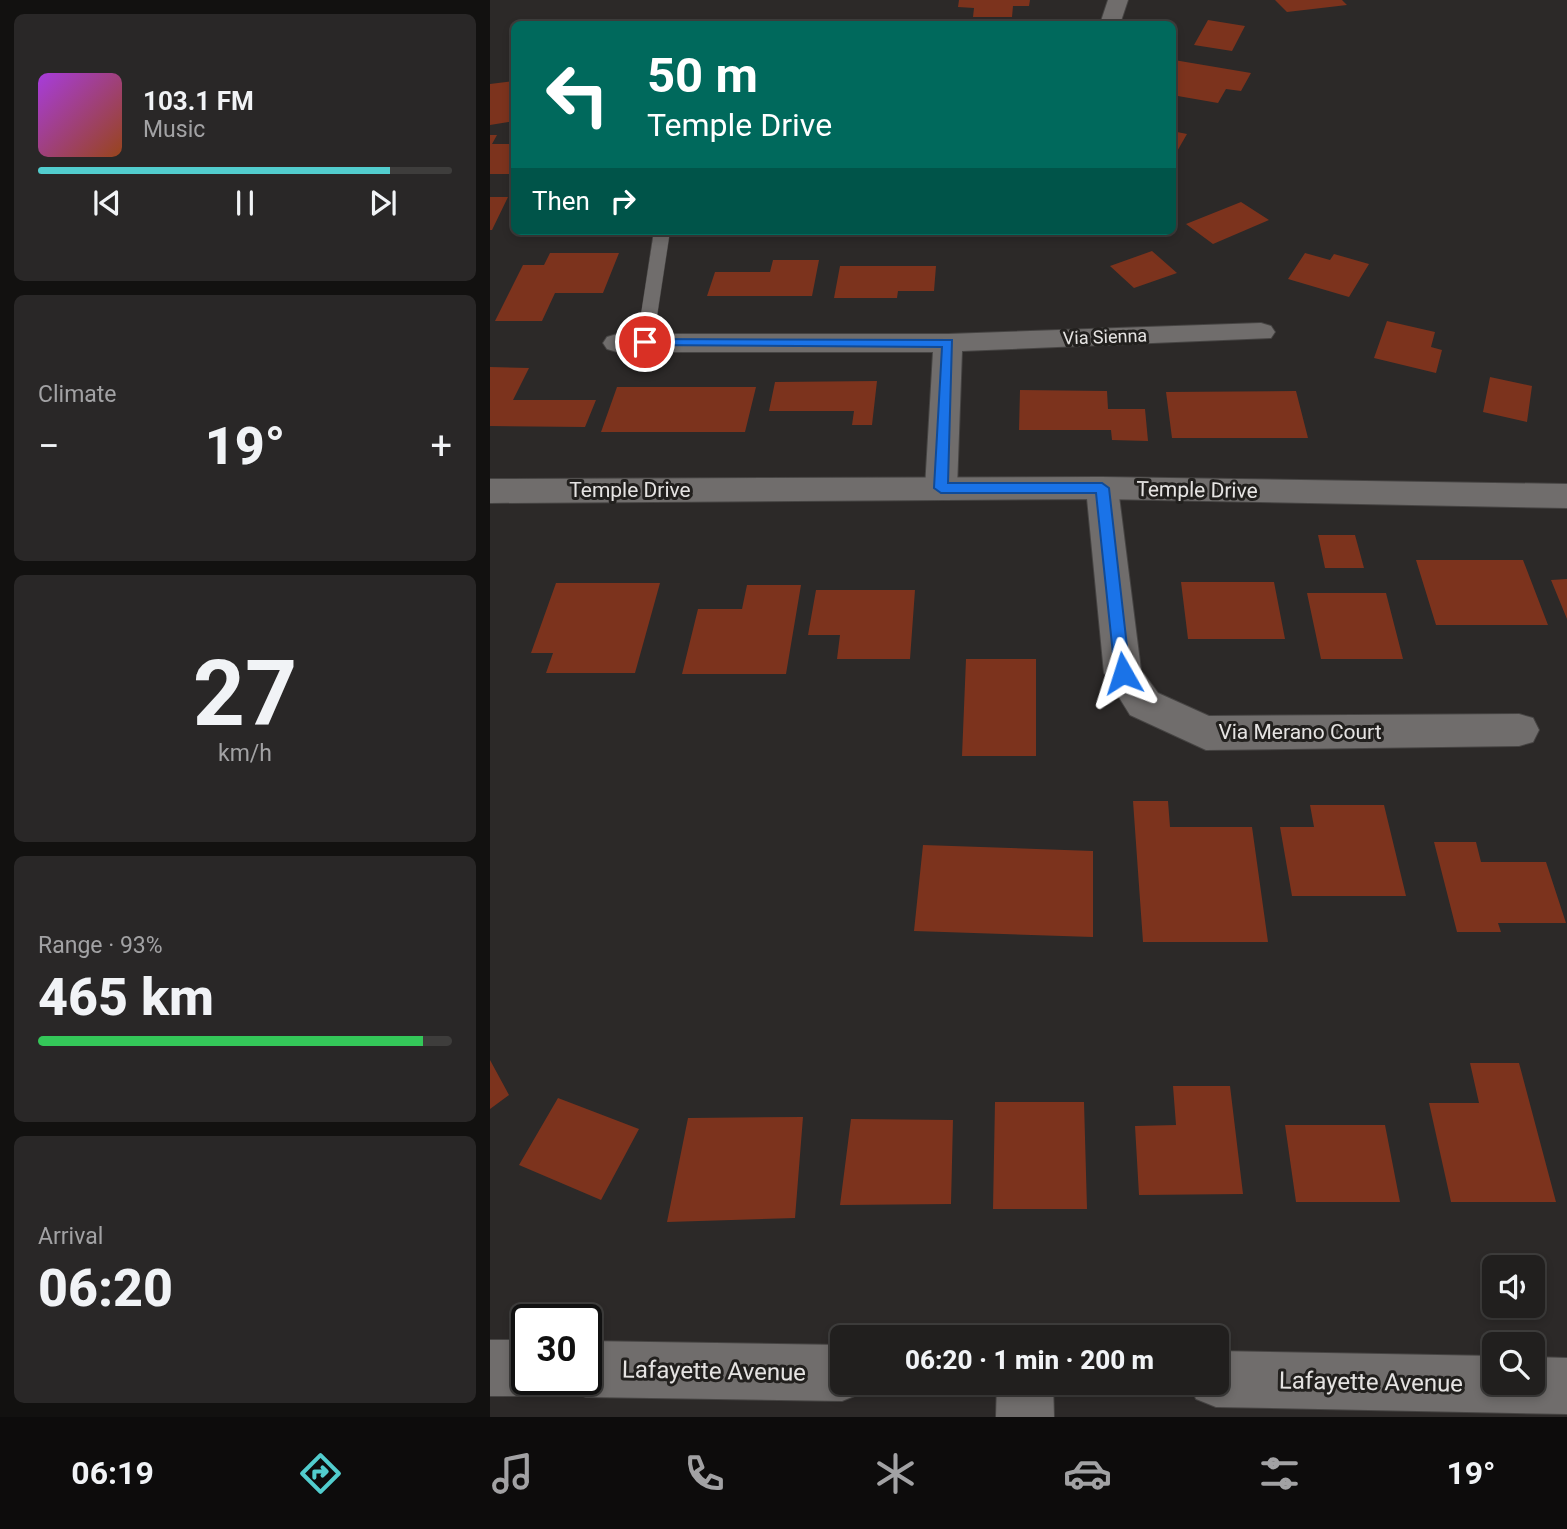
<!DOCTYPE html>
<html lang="en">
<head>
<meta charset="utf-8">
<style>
  :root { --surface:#211f1e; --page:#292727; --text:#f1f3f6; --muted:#a2a2a4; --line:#3e3d3c; --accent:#52cdce }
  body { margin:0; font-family:Roboto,sans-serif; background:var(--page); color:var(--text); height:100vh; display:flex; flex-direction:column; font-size:26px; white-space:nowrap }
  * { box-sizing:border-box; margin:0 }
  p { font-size:23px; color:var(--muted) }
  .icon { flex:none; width:38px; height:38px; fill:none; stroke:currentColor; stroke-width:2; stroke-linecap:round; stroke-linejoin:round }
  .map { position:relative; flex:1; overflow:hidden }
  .drawer { display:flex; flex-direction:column; gap:14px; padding:14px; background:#121110; width:490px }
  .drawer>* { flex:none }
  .banner { position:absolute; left:21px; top:21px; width:665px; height:214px; border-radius:10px; box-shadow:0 4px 10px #0003,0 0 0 2px var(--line); background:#00695c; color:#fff; overflow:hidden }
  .tools { position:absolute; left:992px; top:1255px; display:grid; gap:14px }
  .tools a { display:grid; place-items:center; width:63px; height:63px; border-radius:10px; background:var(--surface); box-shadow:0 4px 10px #0003,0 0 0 2px var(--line); font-size:35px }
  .speed { position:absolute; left:21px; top:1304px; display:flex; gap:14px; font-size:35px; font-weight:700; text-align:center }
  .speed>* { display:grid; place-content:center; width:91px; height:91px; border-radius:50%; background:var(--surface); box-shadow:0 4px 10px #0003,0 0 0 2px var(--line); line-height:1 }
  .speed .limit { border:4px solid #111; border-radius:10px; background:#fff; color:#111 }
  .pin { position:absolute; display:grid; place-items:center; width:60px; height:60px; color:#fff; margin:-30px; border:4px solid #fff; border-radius:50%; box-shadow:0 2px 7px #0007 }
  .me { position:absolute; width:77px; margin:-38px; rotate:354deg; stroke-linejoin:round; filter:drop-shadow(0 0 5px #0008) }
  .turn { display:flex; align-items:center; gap:24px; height:147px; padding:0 21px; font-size:32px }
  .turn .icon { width:91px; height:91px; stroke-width:2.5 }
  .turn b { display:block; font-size:49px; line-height:60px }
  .then { display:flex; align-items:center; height:66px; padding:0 21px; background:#0003; gap:14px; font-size:26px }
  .big { font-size:52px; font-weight:800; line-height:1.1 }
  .drawer .tile { flex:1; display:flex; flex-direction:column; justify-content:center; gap:10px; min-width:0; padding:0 24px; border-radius:10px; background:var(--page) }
  .drawer .dial { align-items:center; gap:0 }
  .dial b { font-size:91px; line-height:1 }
  .song { display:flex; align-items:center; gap:21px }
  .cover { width:84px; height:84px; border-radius:10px; background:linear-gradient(135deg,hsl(280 70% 55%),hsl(20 70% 35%)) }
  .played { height:7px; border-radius:4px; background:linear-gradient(90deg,var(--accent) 85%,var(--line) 85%) }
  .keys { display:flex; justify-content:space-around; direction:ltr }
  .heat { display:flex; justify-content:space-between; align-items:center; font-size:38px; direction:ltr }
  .charge { height:10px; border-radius:5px; background:linear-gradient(90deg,#34c759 93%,var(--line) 0) }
  .trip { position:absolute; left:340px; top:1325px; width:399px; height:70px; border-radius:10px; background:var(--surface); box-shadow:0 4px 10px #0003,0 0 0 2px var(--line); font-weight:800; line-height:70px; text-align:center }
  .menu { display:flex; height:112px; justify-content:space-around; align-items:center; background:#0d0c0c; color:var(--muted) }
  .menu .icon { width:49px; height:49px }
  .menu .on { color:var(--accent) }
  .menu b { font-size:32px; color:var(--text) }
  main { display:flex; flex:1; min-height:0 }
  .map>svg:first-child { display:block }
  .building { fill:#7c331d }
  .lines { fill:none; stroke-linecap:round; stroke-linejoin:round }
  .service-casing { stroke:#464443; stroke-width:1 }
  .minor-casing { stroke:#464443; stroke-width:2 }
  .tertiary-casing { stroke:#464443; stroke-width:2 }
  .service { fill:#706d6c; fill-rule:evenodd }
  .minor { fill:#706d6c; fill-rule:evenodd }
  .tertiary { fill:#706d6c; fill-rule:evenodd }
  .route { fill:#1a73e8; stroke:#114b97; stroke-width:2 }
  .labels { text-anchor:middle; stroke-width:6; stroke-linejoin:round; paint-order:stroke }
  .far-street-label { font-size:18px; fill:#e5e3e2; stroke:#22201e }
  .street-label { font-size:21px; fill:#e5e3e2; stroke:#22201e }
  .near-street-label { font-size:24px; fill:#e5e3e2; stroke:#22201e }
</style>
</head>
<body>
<main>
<section class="drawer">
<div class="tile">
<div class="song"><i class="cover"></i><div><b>103.1 FM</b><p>Music</p></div></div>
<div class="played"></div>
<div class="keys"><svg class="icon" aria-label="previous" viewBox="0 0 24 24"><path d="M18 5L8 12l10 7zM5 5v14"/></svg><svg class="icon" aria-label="pause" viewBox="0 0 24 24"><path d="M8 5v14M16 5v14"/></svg><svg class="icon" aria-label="next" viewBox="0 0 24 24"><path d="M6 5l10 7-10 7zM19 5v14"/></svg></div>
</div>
<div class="tile"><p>Climate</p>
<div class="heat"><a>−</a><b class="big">19°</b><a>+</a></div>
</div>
<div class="tile dial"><b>27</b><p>km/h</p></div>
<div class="tile"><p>Range · 93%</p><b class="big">465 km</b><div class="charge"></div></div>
<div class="tile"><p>Arrival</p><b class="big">06:20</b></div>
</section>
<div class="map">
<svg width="1077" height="1417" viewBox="0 0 1077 1417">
  <rect width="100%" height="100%" fill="#2c2928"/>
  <path class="building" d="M469,0H540L539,6H523L522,17H483L484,8L468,7Z
    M785,0H852L857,5L797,12Z
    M718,20L755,26L742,51L704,45Z
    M684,60L761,73L751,91L736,89L728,103L682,95Z
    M24,81V121L0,125V84Z
    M682,131L697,134L682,160Z
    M0,135H7L2,144H24V174H0Z
    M0,197H18L2,230H0Z
    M751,202L779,220L723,244L696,224Z
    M662,251L687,273L644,288L620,266Z
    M60,253H129L113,293H65L52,321H5L33,265H54Z
    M815,253L840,260L844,254L879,264L859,297L798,279Z
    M283,260H329L322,296H217L225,272H280Z
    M350,266H446L444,291H408L407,298H344Z
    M897,321L945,332L941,347L952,350L946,373L884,358Z
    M0,367L39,368L23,400H106L95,427L0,426Z
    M1000,377L1042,386L1037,422L993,412Z
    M387,381L382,425H362L364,411H279L285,382Z
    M127,387H266L255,432H111Z
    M530,390L617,391L618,409H655L658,441L622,440L621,430H529Z
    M806,391L818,438H682L676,392Z
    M828,535H865L874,568H835Z
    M926,560H1033L1058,625H946Z
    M1077,579V619L1061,580Z
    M691,582H784L795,639H698Z
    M66,583H170L145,673H56L63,653H41Z
    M257,585H311L296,674H192L208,609H252Z
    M326,590H425L420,659H347L350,635H318Z
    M817,593H896L913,659H831Z
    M476,659H546V756H472Z
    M643,801H678L680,827H762L778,942H653Z
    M820,805H894L916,896H802L790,827H824Z
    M944,842H986L991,862H1056L1076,923H1008L1011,932H967Z
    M433,845L603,851V937L424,931Z
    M0,1060L19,1095L0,1109Z
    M980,1063H1029L1066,1202H961L939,1103H989Z
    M683,1086H740L753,1194L649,1195L645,1126L686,1125Z
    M68,1098L149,1129L111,1200L29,1165Z
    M505,1102H594L597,1209H503Z
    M313,1117L305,1218L177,1222L198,1118Z
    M361,1119L463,1120L461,1204L350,1205Z
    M795,1125H895L910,1202H806Z"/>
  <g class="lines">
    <defs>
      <path id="service" d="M164,231H180L167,316L133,347H121L118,343L121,339L151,314Z"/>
      <path id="minor" d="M618,0H638L630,24H610Z
        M771,323L781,326L785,332L781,338L472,351L467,488L463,496L451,499L439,496L435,488L443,352H127L117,349L113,343L117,337L127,334H458Z
        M612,477L624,480L628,488L651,670L668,693L719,716L1029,714L1043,718L1049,730L1043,742L1029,746L716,750L640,715L614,673L596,488L600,480Z
        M0,1340H37V1379H60L57,1388L37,1396H0Z
        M96,1341L352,1345V1382H376L372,1393L352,1401L96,1397L76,1389L72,1379H96Z
        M726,1351L1004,1356V1382H1043V1357L1077,1358V1414L726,1407L706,1399L699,1382H726Z
        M507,1382H563L564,1417H506Z"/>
      <path id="tertiary" d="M612,477L1077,484V508L612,499L0,503V479Z"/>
    </defs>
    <use href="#service" class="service-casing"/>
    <use href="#minor" class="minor-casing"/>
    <use href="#tertiary" class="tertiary-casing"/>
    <use href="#service" class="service"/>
    <use href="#minor" class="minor"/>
    <use href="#tertiary" class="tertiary"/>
  </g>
  <path class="route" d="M155,339L462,340L458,483H612L619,488L640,673L638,677L633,679L625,673L606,493H451L444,488L452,347L151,345L149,342Z"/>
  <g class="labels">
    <g class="far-street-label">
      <text transform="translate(615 337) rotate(-2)" y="6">Via Sienna</text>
    </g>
    <g class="street-label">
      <text x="140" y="497">Temple Drive</text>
      <text transform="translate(707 490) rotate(1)" y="7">Temple Drive</text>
      <text x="810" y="739">Via Merano Court</text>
    </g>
    <g class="near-street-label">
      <text transform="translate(224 1371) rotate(1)" y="8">Lafayette Avenue</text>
      <text transform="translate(881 1382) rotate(1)" y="8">Lafayette Avenue</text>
    </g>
  </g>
</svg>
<div class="tools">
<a><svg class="icon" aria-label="sound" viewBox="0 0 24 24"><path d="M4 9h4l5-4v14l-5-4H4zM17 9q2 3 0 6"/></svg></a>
<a><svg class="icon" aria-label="search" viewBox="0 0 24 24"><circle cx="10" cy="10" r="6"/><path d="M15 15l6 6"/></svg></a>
</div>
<div class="speed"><div class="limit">30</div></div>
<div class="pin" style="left:155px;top:342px;background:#d93025"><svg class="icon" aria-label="arrive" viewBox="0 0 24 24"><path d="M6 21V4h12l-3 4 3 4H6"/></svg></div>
<svg class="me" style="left:633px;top:673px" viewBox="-20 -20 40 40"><path d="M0-17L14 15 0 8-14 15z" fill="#1a73e8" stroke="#fff" stroke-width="4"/></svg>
<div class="trip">06:20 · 1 min · 200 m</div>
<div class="banner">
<div class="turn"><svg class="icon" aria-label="left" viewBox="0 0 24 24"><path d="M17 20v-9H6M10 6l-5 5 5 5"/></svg><div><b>50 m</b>Temple Drive</div></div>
<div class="then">Then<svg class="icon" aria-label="right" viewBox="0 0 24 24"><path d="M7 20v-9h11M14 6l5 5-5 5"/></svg></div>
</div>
</div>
</main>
<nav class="menu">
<b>06:19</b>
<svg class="icon on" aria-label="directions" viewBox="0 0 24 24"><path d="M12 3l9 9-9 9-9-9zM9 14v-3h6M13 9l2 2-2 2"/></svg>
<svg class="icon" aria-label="music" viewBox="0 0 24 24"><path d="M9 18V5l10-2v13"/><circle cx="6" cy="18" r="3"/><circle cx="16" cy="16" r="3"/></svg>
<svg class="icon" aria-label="phone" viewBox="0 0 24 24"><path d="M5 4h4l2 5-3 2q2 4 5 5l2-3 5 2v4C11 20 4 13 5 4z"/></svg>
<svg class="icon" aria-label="climate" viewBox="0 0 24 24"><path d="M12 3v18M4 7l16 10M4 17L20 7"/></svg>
<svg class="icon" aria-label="car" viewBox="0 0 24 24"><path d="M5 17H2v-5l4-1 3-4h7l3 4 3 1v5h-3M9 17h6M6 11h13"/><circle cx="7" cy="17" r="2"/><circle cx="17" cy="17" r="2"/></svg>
<svg class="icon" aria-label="filters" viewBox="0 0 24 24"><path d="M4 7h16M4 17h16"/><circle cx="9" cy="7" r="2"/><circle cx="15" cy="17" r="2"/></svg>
<b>19°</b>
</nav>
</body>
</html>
